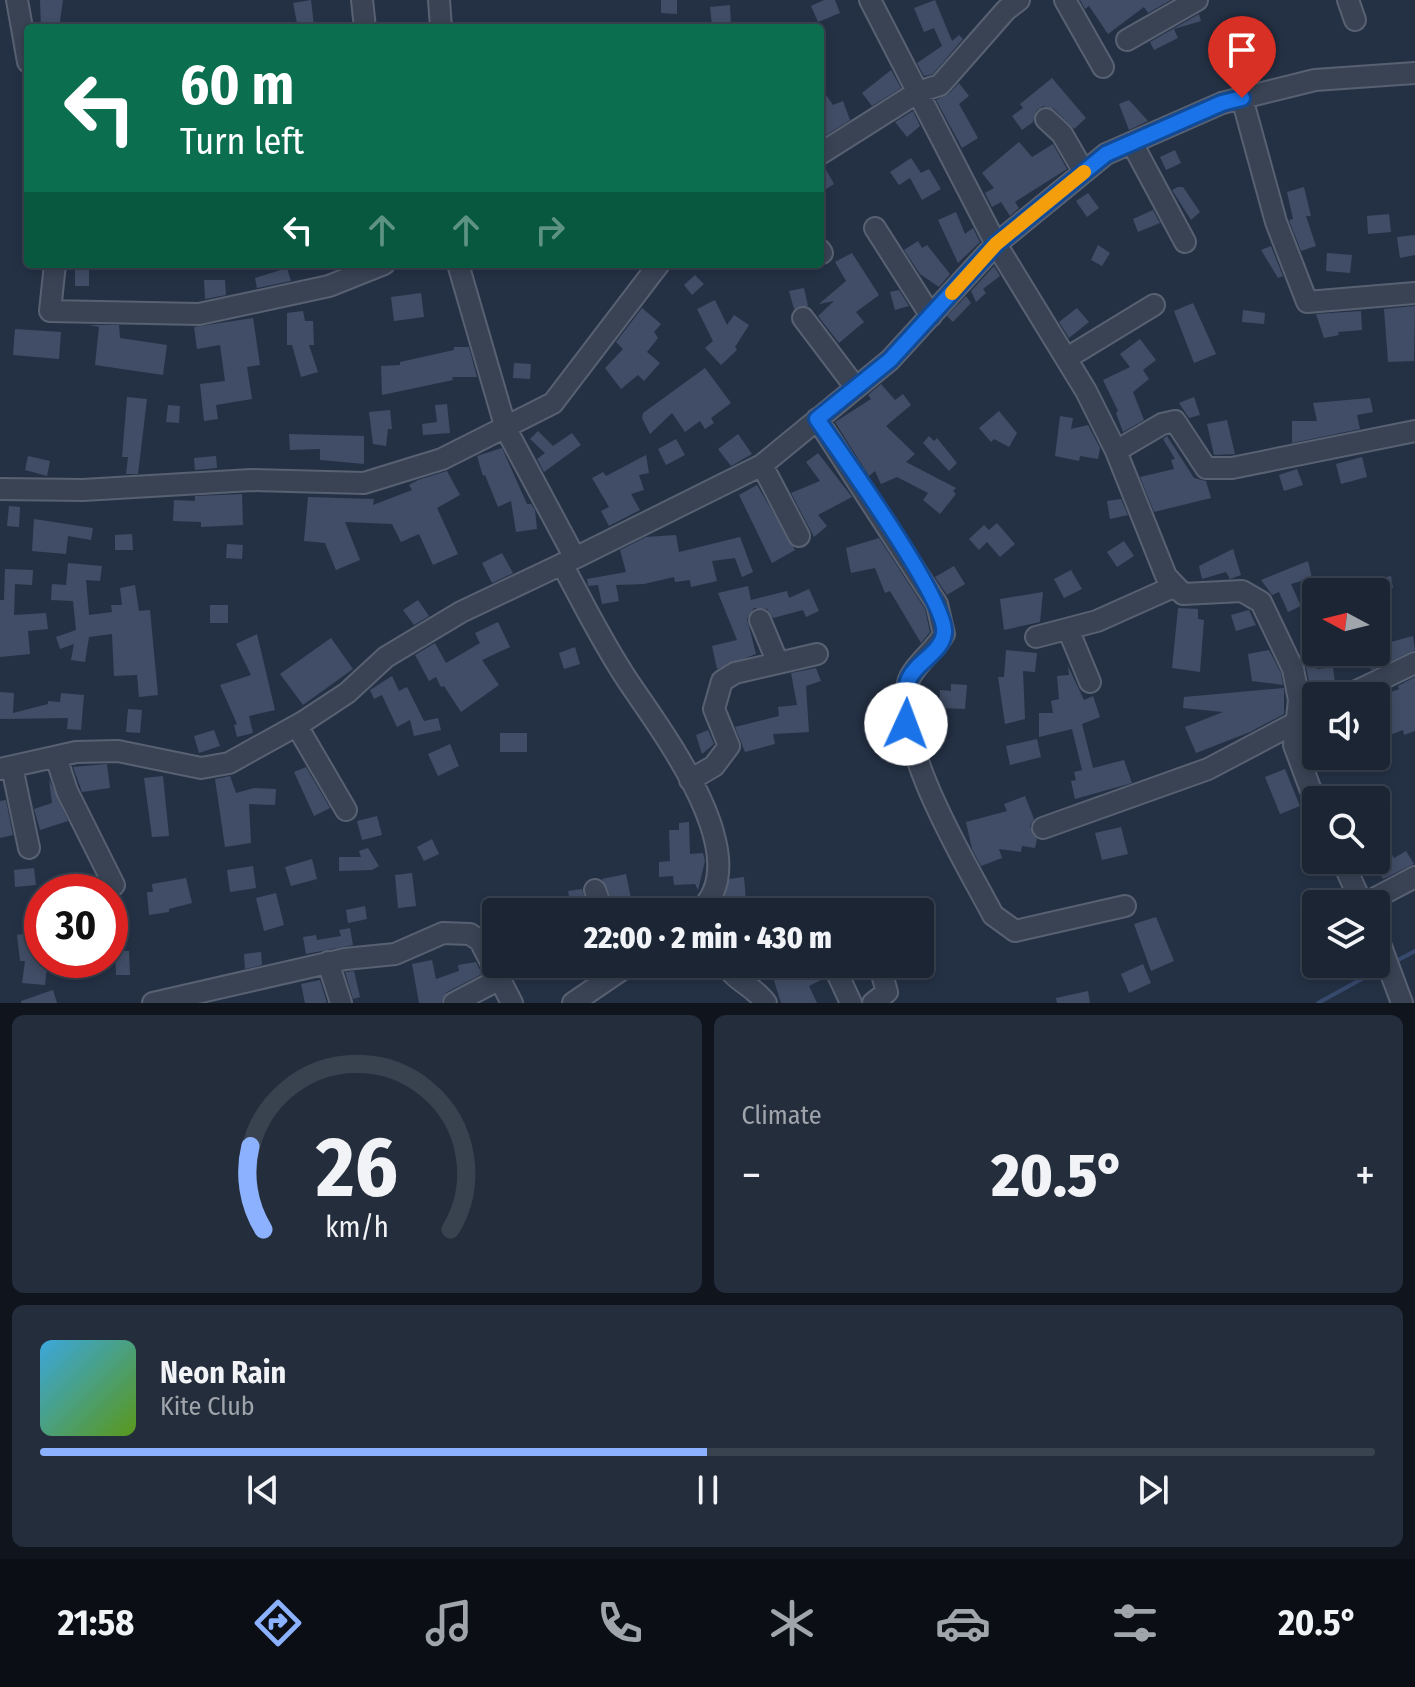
<!DOCTYPE html>
<html lang="en">
<head>
<meta charset="utf-8">
<style>
  :root { --surface:#1b2534; --page:#242d3c; --text:#f1f3f6; --muted:#a0a5ac; --line:#39424f; --accent:#8bb1ff }
  body { margin:0; font-family:"Fira Sans Condensed",sans-serif; background:var(--page); color:var(--text); height:100vh; display:flex; flex-direction:column; font-size:30px; white-space:nowrap }
  * { box-sizing:border-box; margin:0 }
  p { font-size:26px; color:var(--muted) }
  .icon { flex:none; width:44px; height:44px; fill:none; stroke:currentColor; stroke-width:2; stroke-linecap:round; stroke-linejoin:round }
  .map { position:relative; height:1003px; overflow:hidden }
  .drawer { display:flex; flex-direction:column; gap:12px; padding:12px; background:#0f141d; flex:1 }
  .drawer>* { flex:none }
  .top-card { position:absolute; left:24px; top:24px; width:800px; height:244px; border-radius:8px; box-shadow:0 4px 12px #0003,0 0 0 2px var(--line); background:#0b6e4f; color:#fff; overflow:hidden }
  .needle { width:52px; rotate:277deg }
  .fabs { position:absolute; left:1302px; top:578px; display:grid; gap:16px }
  .fabs a { display:grid; place-items:center; width:88px; height:88px; border-radius:8px; background:var(--surface); box-shadow:0 4px 12px #0003,0 0 0 2px var(--line); font-size:40px }
  .speed { position:absolute; left:24px; top:874px; display:flex; gap:16px; font-size:40px; font-weight:700; text-align:center }
  .speed>* { display:grid; place-content:center; width:104px; height:104px; border-radius:50%; background:var(--surface); box-shadow:0 4px 12px #0003,0 0 0 2px var(--line); line-height:1 }
  .speed .limit { border:12px solid #d22; background:#fff; color:#111 }
  .pin { position:absolute; display:grid; place-items:center; width:68px; height:68px; color:#fff; margin:-82px -34px; border-radius:50% 50% 50% 0; rotate:-45deg; box-shadow:0 0 8px #0007 }
  .pin .icon { rotate:45deg }
  .me { position:absolute; width:88px; margin:-44px; rotate:2deg; stroke-linejoin:round; filter:drop-shadow(0 0 6px #0008) }
  .turn { display:flex; align-items:center; gap:28px; height:168px; padding:0 24px; font-size:36px }
  .turn .icon { width:104px; height:104px; stroke-width:2.5 }
  .turn b { display:block; font-size:56px; line-height:68px }
  .lanes { display:flex; align-items:center; height:76px; padding:0 24px; background:#0003; justify-content:center; gap:40px; direction:ltr }
  .lanes .off { opacity:.35 }
  .big { font-size:60px; font-weight:800; line-height:1.1 }
  .drawer .widget { flex:1; display:flex; flex-direction:column; justify-content:center; gap:12px; min-width:0; padding:0 28px; border-radius:12px; background:var(--page) }
  .drawer .dial { align-items:center; gap:0 }
  .dial svg { height:208px; overflow:visible; fill:none; stroke:var(--line); stroke-width:7; stroke-linecap:round; text-anchor:middle }
  .dial text { fill:var(--text); stroke:none }
  .song { display:flex; align-items:center; gap:24px }
  .cover { width:96px; height:96px; border-radius:12px; background:linear-gradient(135deg,hsl(200 70% 55%),hsl(90 70% 35%)) }
  .played { height:8px; border-radius:4px; background:linear-gradient(90deg,var(--accent) 50%,var(--line) 50%) }
  .keys { display:flex; justify-content:space-around; direction:ltr }
  .heat { display:flex; justify-content:space-between; align-items:center; font-size:44px; direction:ltr }
  .drawer .tiles { flex:1; display:grid; gap:12px; grid-template-columns:1fr 1fr }
  .widget:last-child { grid-column:span 2 }
  .trip { position:absolute; left:482px; top:898px; width:452px; height:80px; border-radius:8px; background:var(--surface); box-shadow:0 4px 12px #0003,0 0 0 2px var(--line); font-weight:800; line-height:80px; text-align:center }
  .dock { display:flex; height:128px; justify-content:space-around; align-items:center; background:#0b0f15; color:var(--muted) }
  .dock .icon { width:56px; height:56px }
  .dock .on { color:var(--accent) }
  .dock b { font-size:36px; color:var(--text) }
  .map>svg:first-child { display:block }
  .lines { fill:none; stroke-linecap:round; stroke-linejoin:round }
  .stream { stroke:#374a6e; stroke-width:4 }
  .building { fill:#414d66 }
  .minor-casing { stroke:#586172; stroke-width:24 }
  .minor { stroke:#394354; stroke-width:20 }
  .route-casing { stroke:#114b97; stroke-width:20 }
  .route { stroke:#1a73e8; stroke-width:14 }
  .slow { stroke:#f59e0b; stroke-width:14 }
</style>
</head>
<body>
<div class="map">
<svg width="1415" height="1003" viewBox="0 0 1415 1003">
  <rect width="100%" height="100%" fill="#243145"/>
  <g class="lines">
    <path class="stream" d="M1400,959L1415,951
      M1318,1003L1378,970"/>
  </g>
  <path class="building" d="M40,0H63L59,28H41Z
    M311,0L314,26L298,28L293,3Z
    M661,0H677V14L661,13Z
    M824,0H835L840,13L818,22L811,6Z
    M935,0L952,41L959,35L963,39L933,74L924,76L917,63L942,46L934,28L924,32L914,8Z
    M1080,0H1171L1148,13L1144,7L1108,34L1089,6L1085,9Z
    M730,5L731,25L712,26L710,7Z
    M1199,14L1201,21L1174,29L1178,38L1154,50L1150,42Z
    M891,70L901,88L872,106L862,93Z
    M1052,78L1086,118L1074,129L1054,109L1043,106L1036,111L1033,122L1022,130L1012,116L1023,108L1020,104Z
    M959,83L969,96L959,104L978,138L962,148L936,100L949,94Z
    M820,86L833,105L843,101L850,120L820,139Z
    M1129,100L1148,121L1129,130L1119,104Z
    M913,111L920,126L907,137L895,122Z
    M1019,142L1032,157L1053,144L1067,169L1015,202L1019,208L1010,216L1001,202L992,207L985,193L994,188L982,173Z
    M1175,150L1181,163L1166,170L1160,157Z
    M911,158L921,173L929,169L941,189L922,200L910,178L899,185L890,172Z
    M824,166L834,184L820,193V167Z
    M1178,187H1183L1200,212L1191,220L1172,190Z
    M1304,187L1311,216H1306L1316,246L1301,251L1289,220L1293,219L1287,192Z
    M1088,193L1099,208L1087,217L1076,201Z
    M1153,210L1160,223L1138,232L1133,219Z
    M956,212L965,234L973,228L980,242L958,263L938,220Z
    M1389,214L1391,232L1368,234L1367,216Z
    M1415,235V255L1400,258L1397,237Z
    M918,241L922,248L927,245L950,274L939,287L920,274L904,250Z
    M1098,245L1110,253L1102,266L1091,260Z
    M1271,246L1283,276L1278,278L1261,250Z
    M852,253L879,295L856,312L864,322L839,343L818,316L834,301L819,304L846,281L835,262Z
    M1327,253L1352,255L1350,273L1326,271Z
    M994,266L1000,276L983,289L986,293L976,302L971,291Z
    M287,268L291,281L257,288L255,278Z
    M75,270H89V286H75Z
    M695,275L704,284L692,295L684,285Z
    M204,280H225L226,295L205,299Z
    M804,288L808,306L794,309L789,291Z
    M899,290L909,306L895,310L890,292Z
    M421,293L424,317L394,321L391,297Z
    M966,296L971,303L953,322L947,316Z
    M715,300L727,325L734,315L749,325L735,347L737,350L721,365L705,348L713,341L697,309Z
    M1193,303L1216,354L1194,363L1174,311Z
    M1415,306L1414,361L1388,362L1384,309Z
    M642,308L661,324L654,332L658,338L647,352L660,363L644,381L638,375L621,389L605,368L623,349L616,342Z
    M1077,308L1089,322L1069,338L1059,322Z
    M1243,310L1265,313L1264,324L1242,322Z
    M303,311L305,321H313L314,345H309L318,372L301,377L292,345H287V313Z
    M1361,311L1362,330L1338,332L1339,335L1324,338L1316,314Z
    M253,318L260,365L247,367L252,399L216,405L218,419L204,421L200,384L225,381L220,345L197,349L194,327Z
    M89,325H119L120,338L167,345L163,375L95,365L99,327Z
    M15,329L61,332L59,359L13,355Z
    M1140,339L1156,360L1143,370L1149,379L1133,392L1144,420L1123,432L1116,413L1118,411L1103,380L1130,367L1120,354Z
    M454,347H469L477,377H452L453,380L382,395L381,366L400,365V362L454,350Z
    M514,363L531,364L530,379L513,378Z
    M705,368L731,403L711,418L714,423L705,429L700,421L685,432L672,413L650,434L642,418L643,413Z
    M881,384L895,400L903,394L911,405L886,426L915,454L906,462L956,488L953,491L956,494L940,514L923,500L928,493L897,477L881,484L875,471L869,476L835,422L871,399L868,395Z
    M127,397L147,399L138,474H126L128,457H122Z
    M1194,397L1200,415L1189,418L1179,403Z
    M1370,398L1373,412L1357,415L1360,429L1292,443V421H1317L1313,403Z
    M447,404L450,433L423,435L422,424L437,422L435,405Z
    M168,405L180,406L179,423L166,422Z
    M390,410L392,429H388L386,446L373,444L369,412Z
    M999,411L1017,433L1009,447L994,439L991,442L979,428Z
    M1060,416L1073,418L1071,429L1088,425L1100,448L1098,459L1080,456L1079,461L1055,456Z
    M1227,420L1235,454L1214,455L1207,424Z
    M538,431L553,446L572,433L581,445L544,472L537,459L545,453L530,439Z
    M289,434L364,436V464L320,460V449L290,450Z
    M738,434L752,454L731,466L718,449Z
    M929,436L934,441L937,438L957,463L949,471L923,443Z
    M1167,436L1194,478L1206,481L1211,498L1154,512L1140,477L1174,469L1171,460L1175,459L1163,439Z
    M676,439L685,455L666,465L658,449Z
    M502,448L527,504H531L535,510L537,529L516,532L511,501L498,507L485,475L483,476L477,456Z
    M818,453L852,497L818,515L827,526L814,537L791,493L820,481L806,462Z
    M646,455L649,473L639,475L644,490L631,494L640,510L609,526L601,511L609,507L592,478L603,472L606,476Z
    M28,456L50,461L47,476L25,470Z
    M216,456L217,468L195,470L194,458Z
    M1362,457L1367,477L1341,484L1336,464Z
    M1297,469L1303,485L1284,491L1279,475Z
    M447,471L460,495L437,508L458,554L433,565L419,534L401,542L392,524L345,522L360,560L336,570L325,543L304,541L308,497L374,499L373,505L412,490L409,485L418,480Z
    M757,485L795,550L772,563L739,495Z
    M242,494L243,525L201,527V522L173,521L174,500L195,501V496Z
    M1121,499L1128,515L1110,519L1107,501Z
    M9,506L20,507L19,527L7,526Z
    M34,519L93,528L91,540L68,536L66,554L32,551Z
    M997,523L1015,544L1000,557L987,542L979,550L969,539L984,525L989,530Z
    M132,534L133,550H115V535Z
    M676,535L679,552L740,537L753,572L742,577L735,558L712,561L717,581L691,587L690,580L675,582L674,577L644,584L616,585L619,601L602,604L598,585L588,586L587,579L626,572L620,550L646,537Z
    M879,538L925,609L930,632L921,643L890,591L885,593L875,568L851,573L846,548Z
    M1124,541L1134,556L1117,567L1107,552Z
    M227,544L243,545L242,559L226,558Z
    M1233,549L1241,575L1230,579L1226,572L1202,579L1199,566Z
    M502,553L513,573L492,583L482,563Z
    M1308,561L1312,578L1291,584L1301,606L1288,612L1279,592L1272,595L1261,580Z
    M68,563L102,566L100,581L86,580L89,615L112,612L111,605H122L120,588L135,585L139,611L150,610L158,695L139,697L137,675L114,676L112,634L89,637L85,662L71,660L74,644L60,649L56,637L76,630L73,601L51,600L52,584L66,585Z
    M954,566L965,584L947,595L935,577Z
    M5,569L33,570L32,585L15,584L14,615L46,613L48,629L28,631L30,654L0,657V600H4Z
    M1071,570L1082,589L1064,598L1054,579Z
    M1391,576L1393,588L1372,592L1370,580Z
    M748,586L751,600L787,591L789,598L809,589L819,611L806,617L803,610L773,618L767,609L754,608L747,619L756,654L717,669L712,646L737,640L718,593Z
    M1043,592L1040,622L1004,630L1000,599Z
    M418,600L429,616L414,625L403,610Z
    M210,605H228V623H210Z
    M1178,608L1198,609V619L1204,620L1200,672L1172,668Z
    M1249,610L1256,625L1236,631L1231,615Z
    M498,622L510,647L482,660L499,685L461,712L444,686L441,687L436,677L429,681L415,655L435,643L446,663L480,643L475,633Z
    M257,634L275,710L249,716L253,733L237,737L234,725L237,724L220,685L251,675L236,644Z
    M1413,636L1415,650L1371,670L1365,652H1376V646Z
    M331,638L353,669L303,705L280,674Z
    M1312,641L1317,669L1333,667L1335,683L1310,686L1301,643Z
    M575,647L580,664L564,669L559,653Z
    M1006,650L1037,653L1035,672L1023,671L1025,719L1005,724L998,677H1004Z
    M1269,650L1281,673L1283,685L1252,681L1248,654Z
    M1068,666L1084,700L1093,696L1100,717L1082,724L1093,768L1124,760L1132,783L1075,799L1071,781L1076,780L1074,772L1082,770L1072,729L1039,737V713H1053L1051,701L1059,699L1057,676L1069,675Z
    M816,668L821,681L806,686L809,732L773,734L775,744L745,752L735,727L779,716L778,707L797,705L791,673Z
    M392,676L399,691L407,687L424,721L438,718L441,730L414,736L410,720L397,727L382,695L374,699L370,690Z
    M1415,677V731L1404,735L1403,730L1376,740V698L1399,689L1398,686Z
    M951,684L967,685L965,709L939,708L940,690L951,691Z
    M1284,688V714L1250,732L1196,753L1185,727L1223,712L1183,708L1184,697Z
    M0,692L14,693L13,713L48,704V701L60,702L61,693L84,695L81,730L67,729L68,718L0,719Z
    M128,709L142,710L140,733L126,732Z
    M214,730L220,746L199,753L194,736Z
    M708,730L714,744L702,754L696,735Z
    M500,733H527V752H500Z
    M1037,739L1041,757L1010,765L1006,746Z
    M450,744L459,766L438,776L428,754Z
    M107,764L110,788L82,792L73,767Z
    M306,767L330,808L314,816L294,772Z
    M1285,769L1300,806L1280,814L1265,777Z
    M163,776L169,836L152,837L144,778Z
    M230,776L236,793L254,788L276,789L275,805L249,804L251,843L225,847L215,779Z
    M49,779L68,821L40,830L34,809L52,803Z
    M1025,796L1034,819L1030,826L1037,839L1035,848L1022,846L1021,852L999,849L1002,858L981,866L972,849L966,822L1007,811L1004,804Z
    M6,800L13,835L0,838V801Z
    M377,816L382,835L362,840L357,821Z
    M689,822L690,854L703,853L705,861L698,890L695,884L674,885L673,876L659,877V862L670,861L669,830H679V823Z
    M1121,827L1128,854L1102,860L1095,833Z
    M1376,829L1394,858L1406,851L1414,864L1383,879L1373,861L1376,860Z
    M432,839L439,854L424,861L417,847Z
    M368,848L379,866L372,870L339,871V857H361L359,851Z
    M312,859L317,879L291,886L285,867Z
    M253,866L256,888L230,892L227,870Z
    M34,868L36,885L15,887L14,870Z
    M412,873L416,906L398,908L395,875Z
    M626,874L631,898L613,902L602,879Z
    M744,877L746,901L729,903L732,912H717L729,879Z
    M186,878L192,903L169,909V912L149,915L147,892H153L152,884Z
    M582,889L589,912H572L568,891Z
    M276,893L284,925L264,931L256,898Z
    M365,906L367,919L348,923L346,910Z
    M1156,917L1174,961L1151,971L1134,924Z
    M350,928L353,945L306,954L303,937L316,935L317,940L341,936L339,930Z
    M41,931L42,967H47L45,985L22,983L25,961H20L17,935Z
    M115,951H129L130,975H116Z
    M261,952L262,965L245,969L244,954Z
    M432,960L436,979L459,971L458,965L476,962L482,974L447,992L441,1003H419L412,964Z
    M795,964H820L825,978L809,986L817,1003H781L771,971Z
    M1143,964L1151,983L1129,993L1121,974Z
    M354,971L360,997L353,999L345,972Z
    M320,980L327,1003H305L301,984Z
    M53,990L57,1003H21V1001Z
    M1088,991L1090,1003H1057L1056,998Z"/>
  <g class="lines">
    <defs>
      <path id="minor" d="M17,0L28,62
        M362,0L365,28
        M439,0L441,28
        M870,0L996,244L1086,391L1116,451L1166,576L1183,594L1242,591L1261,602L1293,669L1299,700L1294,745L1316,804
        M1065,0L1103,67
        M1348,0L1355,20
        M1127,40L1197,0
        M1242,98L1276,222L1307,302L1415,293
        M1046,119L1062,134L1084,172
        M1132,143L1185,242
        M820,154L918,92L940,85L1006,10L1019,0
        M875,228L931,316
        M820,250L822,253
        M55,264L50,311L199,314L329,286L384,264
        M458,264L506,429L575,558L762,465L890,360L996,244L1106,154L1222,103L1315,80L1415,73
        M803,318L856,388
        M1067,358L1154,305
        M817,419L937,604L944,634C936,650 912,666 908,683C894,746 963,858 993,915L1015,931L1125,906
        M1116,451L1162,424L1175,421L1206,468H1232L1415,431
        M762,465L799,536
        M0,489L83,490L251,480L364,483L442,459L553,403L659,264
        M562,564C583,603 603,644 628,681C660,729 761,860 698,912
        M760,620L778,663
        M1068,629L1090,682
        M1036,637L1097,621L1173,587
        M1346,696L1415,663
        M297,726L346,810
        M56,757L67,791L114,885
        M12,767L29,848
        M0,769L76,752L118,751L201,768L229,763L303,722L347,693L386,657L461,612L575,558
        M690,780L714,766L729,746L714,709L722,681L735,673L817,654
        M1043,828L1208,769L1316,712
        M1342,860L1362,904
        M595,890L603,912
        M1364,904L1415,877
        M1376,933L1402,1003
        M328,962L341,1003
        M725,964C736,982 754,986 766,1003
        M833,964L851,1003
        M153,1003L345,959L395,954L443,933L470,934L480,941L512,1003
        M454,1003L500,979
        M573,1003L630,964
        M873,1003L887,992L879,964"/>
    </defs>
    <use href="#minor" class="minor-casing"/>
    <use href="#minor" class="minor"/>
  </g>
  <g class="lines">
    <defs>
      <path id="route" d="M906,724C907,711 904,693 908,681C914,663 942,653 944,633C948,602 840,452 817,419L890,360L996,244L1106,154L1222,103L1242,98"/>
    </defs>
    <use href="#route" class="route-casing"/>
    <use href="#route" class="route"/>
    <path class="slow" d="M952,293L996,244L1084,172"/>
  </g>
</svg>
<div class="fabs">
<a><svg class="needle" viewBox="-14 -14 28 28"><path d="M0-13l5 13h-10z" fill="#e53935"/><path d="M0 13l5-13h-10z" fill="#a0a5ac"/></svg></a>
<a><svg class="icon" aria-label="sound" viewBox="0 0 24 24"><path d="M4 9h4l5-4v14l-5-4H4zM17 9q2 3 0 6"/></svg></a>
<a><svg class="icon" aria-label="search" viewBox="0 0 24 24"><circle cx="10" cy="10" r="6"/><path d="M15 15l6 6"/></svg></a>
<a><svg class="icon" aria-label="layers" viewBox="0 0 24 24"><path d="M12 4l9 5-9 5-9-5zM3 14l9 5 9-5"/></svg></a>
</div>
<div class="speed"><div class="limit">30</div></div>
<div class="pin" style="left:1242px;top:98px;background:#d93025"><svg class="icon" aria-label="arrive" viewBox="0 0 24 24"><path d="M6 21V4h12l-3 4 3 4H6"/></svg></div>
<svg class="me" style="left:906px;top:724px" viewBox="-20 -20 40 40"><circle r="19" fill="#fff"/><path d="M0-13L10 11 0 6-10 11z" fill="#1a73e8"/></svg>
<div class="trip">22:00 · 2 min · 430 m</div>
<div class="top-card">
<div class="turn"><svg class="icon" aria-label="left" viewBox="0 0 24 24"><path d="M17 20v-9H6M10 6l-5 5 5 5"/></svg><div><b>60 m</b>Turn left</div></div>
<div class="lanes"><svg class="icon" aria-label="left" viewBox="0 0 24 24"><path d="M17 20v-9H6M10 6l-5 5 5 5"/></svg><svg class="icon off" aria-label="ahead" viewBox="0 0 24 24"><path d="M12 20V5M6 11l6-6 6 6"/></svg><svg class="icon off" aria-label="ahead" viewBox="0 0 24 24"><path d="M12 20V5M6 11l6-6 6 6"/></svg><svg class="icon off" aria-label="right" viewBox="0 0 24 24"><path d="M7 20v-9h11M14 6l5 5-5 5"/></svg></div>
</div>
</div>
<section class="drawer">
<div class="tiles">
<div class="widget dial"><svg viewBox="0 0 100 80">
<path d="M14 69A42 42 0 1 1 86 69"/>
<path d="M14 69A42 42 0 0 1 9 37" stroke="#8bb1ff"/>
<text x="50" y="56" font-size="32" font-weight="700">26</text>
<text x="50" y="72" font-size="11">km/h</text>
</svg></div>
<div class="widget"><p>Climate</p>
<div class="heat"><a>−</a><b class="big">20.5°</b><a>+</a></div>
</div>
<div class="widget">
<div class="song"><i class="cover"></i><div><b>Neon Rain</b><p>Kite Club</p></div></div>
<div class="played"></div>
<div class="keys"><svg class="icon" aria-label="previous" viewBox="0 0 24 24"><path d="M18 5L8 12l10 7zM5 5v14"/></svg><svg class="icon" aria-label="pause" viewBox="0 0 24 24"><path d="M8 5v14M16 5v14"/></svg><svg class="icon" aria-label="next" viewBox="0 0 24 24"><path d="M6 5l10 7-10 7zM19 5v14"/></svg></div>
</div>
</div>
</section>
<nav class="dock">
<b>21:58</b>
<svg class="icon on" aria-label="directions" viewBox="0 0 24 24"><path d="M12 3l9 9-9 9-9-9zM9 14v-3h6M13 9l2 2-2 2"/></svg>
<svg class="icon" aria-label="music" viewBox="0 0 24 24"><path d="M9 18V5l10-2v13"/><circle cx="6" cy="18" r="3"/><circle cx="16" cy="16" r="3"/></svg>
<svg class="icon" aria-label="phone" viewBox="0 0 24 24"><path d="M5 4h4l2 5-3 2q2 4 5 5l2-3 5 2v4C11 20 4 13 5 4z"/></svg>
<svg class="icon" aria-label="climate" viewBox="0 0 24 24"><path d="M12 3v18M4 7l16 10M4 17L20 7"/></svg>
<svg class="icon" aria-label="car" viewBox="0 0 24 24"><path d="M5 17H2v-5l4-1 3-4h7l3 4 3 1v5h-3M9 17h6M6 11h13"/><circle cx="7" cy="17" r="2"/><circle cx="17" cy="17" r="2"/></svg>
<svg class="icon" aria-label="filters" viewBox="0 0 24 24"><path d="M4 7h16M4 17h16"/><circle cx="9" cy="7" r="2"/><circle cx="15" cy="17" r="2"/></svg>
<b>20.5°</b>
</nav>
</body>
</html>
